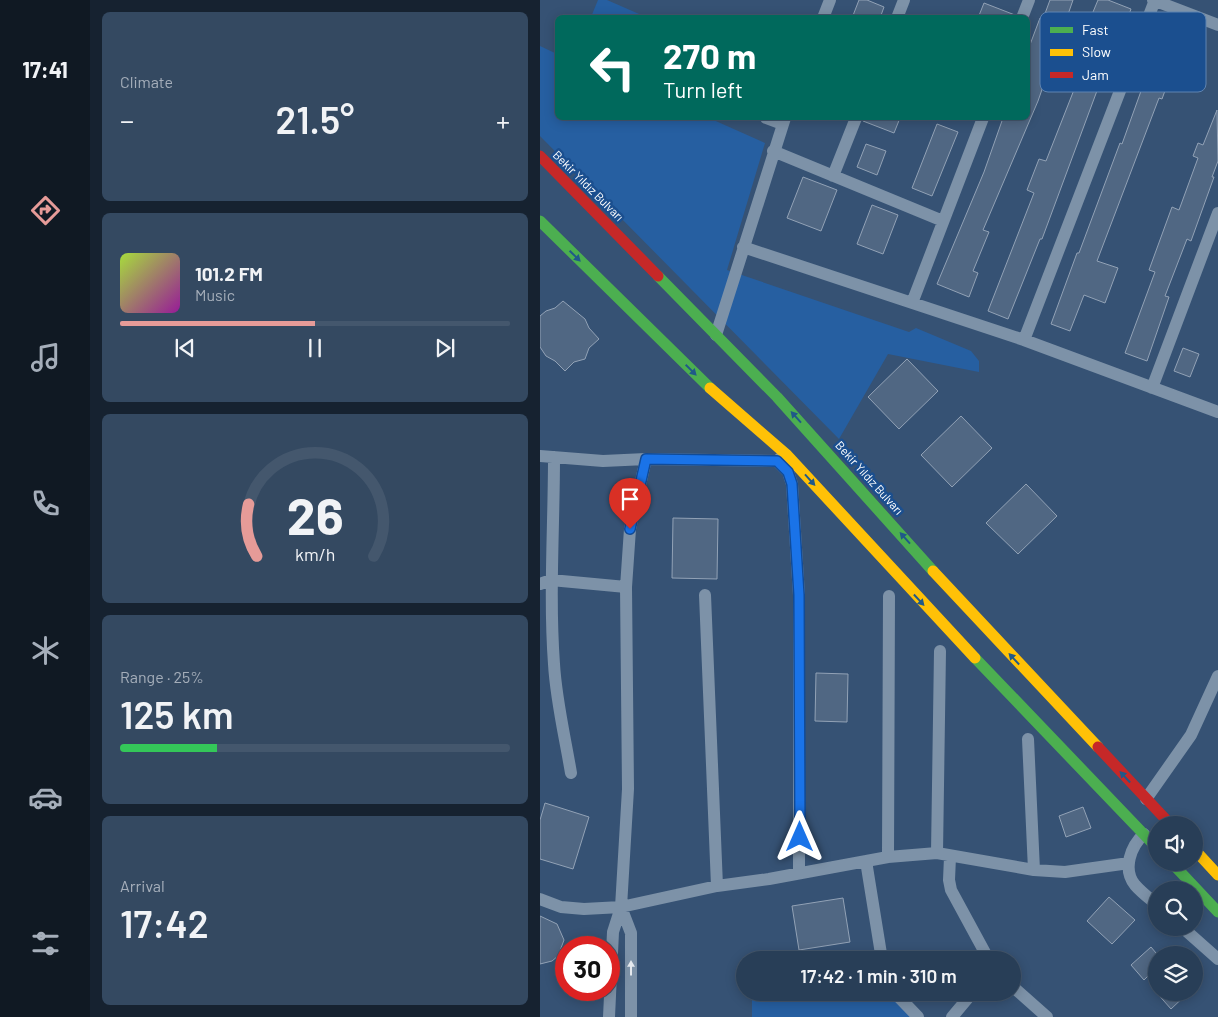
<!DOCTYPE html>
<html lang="en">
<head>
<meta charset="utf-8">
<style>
  :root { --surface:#283e57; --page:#344961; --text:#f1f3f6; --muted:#a5aeba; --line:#44576d; --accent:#e69b98 }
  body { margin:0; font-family:Barlow,sans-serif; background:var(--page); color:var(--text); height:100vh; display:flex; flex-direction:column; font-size:19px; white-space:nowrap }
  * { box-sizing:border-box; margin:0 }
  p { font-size:16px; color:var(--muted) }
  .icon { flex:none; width:28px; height:28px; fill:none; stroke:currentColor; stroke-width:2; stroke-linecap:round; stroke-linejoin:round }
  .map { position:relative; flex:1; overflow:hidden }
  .sheet { display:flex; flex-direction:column; gap:12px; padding:12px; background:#162230; width:450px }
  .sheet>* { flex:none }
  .top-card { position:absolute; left:15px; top:15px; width:475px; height:105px; border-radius:8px; box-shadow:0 2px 12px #0003,0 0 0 1px var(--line); background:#00695c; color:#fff; overflow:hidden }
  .buttons { position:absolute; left:608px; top:816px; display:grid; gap:10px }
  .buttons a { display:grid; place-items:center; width:55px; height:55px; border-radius:50%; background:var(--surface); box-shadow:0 2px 12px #0003,0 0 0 1px var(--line); font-size:25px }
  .speed { position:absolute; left:15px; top:936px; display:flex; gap:10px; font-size:25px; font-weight:700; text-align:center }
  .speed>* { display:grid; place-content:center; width:65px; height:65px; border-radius:50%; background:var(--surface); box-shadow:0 2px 12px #0003,0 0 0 1px var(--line); line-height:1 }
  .speed .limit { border:8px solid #d22; background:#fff; color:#111 }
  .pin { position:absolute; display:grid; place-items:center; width:42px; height:42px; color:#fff; margin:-51px -21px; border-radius:50% 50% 50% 0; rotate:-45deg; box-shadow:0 0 5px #0007 }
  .pin .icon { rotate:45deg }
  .me { position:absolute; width:55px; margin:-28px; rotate:0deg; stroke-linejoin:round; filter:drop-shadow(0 0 4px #0008) }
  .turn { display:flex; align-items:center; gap:18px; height:105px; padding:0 25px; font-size:22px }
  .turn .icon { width:65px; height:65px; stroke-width:2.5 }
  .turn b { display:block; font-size:35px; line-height:42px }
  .big { font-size:38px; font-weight:600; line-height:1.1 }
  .sheet .tile { flex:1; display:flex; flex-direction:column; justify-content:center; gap:8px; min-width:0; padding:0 18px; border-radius:8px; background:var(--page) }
  .sheet .dial { align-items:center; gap:0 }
  .dial svg { height:130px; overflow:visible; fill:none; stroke:var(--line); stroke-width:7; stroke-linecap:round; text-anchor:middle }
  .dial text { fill:var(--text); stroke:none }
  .song { display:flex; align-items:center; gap:15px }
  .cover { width:60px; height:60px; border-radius:8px; background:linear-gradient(135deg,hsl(80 70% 55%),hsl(300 70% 35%)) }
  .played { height:5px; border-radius:2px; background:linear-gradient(90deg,var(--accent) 50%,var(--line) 50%) }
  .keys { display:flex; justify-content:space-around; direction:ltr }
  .heat { display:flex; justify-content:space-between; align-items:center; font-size:28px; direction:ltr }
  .charge { height:8px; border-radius:4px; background:linear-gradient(90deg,#34c759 25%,var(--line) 0) }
  .trip { position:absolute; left:196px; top:951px; width:285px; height:50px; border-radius:25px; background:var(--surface); box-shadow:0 2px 12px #0003,0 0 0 1px var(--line); font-weight:600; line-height:50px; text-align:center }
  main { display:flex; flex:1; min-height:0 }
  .dock { display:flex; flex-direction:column; width:90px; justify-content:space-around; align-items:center; background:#101923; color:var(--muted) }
  .dock .icon { width:35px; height:35px }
  .dock .selected { color:var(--accent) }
  .dock b { font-size:22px; color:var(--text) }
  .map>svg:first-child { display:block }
  .green { fill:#265fa1 }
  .building { fill:#506783; stroke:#92a2b6 }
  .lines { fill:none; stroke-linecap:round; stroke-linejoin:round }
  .street { stroke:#7d92a8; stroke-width:12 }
  .fast { stroke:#4caf50; stroke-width:11 }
  .slow { stroke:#ffc107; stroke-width:11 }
  .jam { stroke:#c62828; stroke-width:11 }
  .oneway { fill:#205989 }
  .oneway2 { fill:#e5e9ee }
  .route-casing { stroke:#114b97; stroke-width:12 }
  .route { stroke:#1a73e8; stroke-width:9 }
  .labels { text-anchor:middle; stroke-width:5; stroke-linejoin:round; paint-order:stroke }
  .street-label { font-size:12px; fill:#fff; stroke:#1b4f8f }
  .key { fill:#1b4f8f; stroke:#5f84b1; stroke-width:1 }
  .key-label { font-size:14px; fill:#fff }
</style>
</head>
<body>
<main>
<nav class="dock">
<b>17:41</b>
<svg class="icon selected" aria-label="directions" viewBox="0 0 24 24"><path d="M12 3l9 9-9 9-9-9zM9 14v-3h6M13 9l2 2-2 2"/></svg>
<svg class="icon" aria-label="music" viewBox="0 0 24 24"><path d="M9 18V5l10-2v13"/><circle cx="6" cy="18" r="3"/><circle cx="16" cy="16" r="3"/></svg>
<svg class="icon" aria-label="phone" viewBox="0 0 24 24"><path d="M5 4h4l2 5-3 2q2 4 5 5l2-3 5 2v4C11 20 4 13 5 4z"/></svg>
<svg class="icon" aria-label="climate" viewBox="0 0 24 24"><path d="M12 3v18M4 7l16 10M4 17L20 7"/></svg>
<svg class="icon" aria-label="car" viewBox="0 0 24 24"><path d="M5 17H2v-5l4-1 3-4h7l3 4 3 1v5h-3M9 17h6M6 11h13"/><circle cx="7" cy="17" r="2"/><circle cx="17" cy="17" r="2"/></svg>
<svg class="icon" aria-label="filters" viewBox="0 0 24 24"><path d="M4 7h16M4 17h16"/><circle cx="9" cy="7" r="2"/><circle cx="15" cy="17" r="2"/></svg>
</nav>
<section class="sheet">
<div class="tile"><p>Climate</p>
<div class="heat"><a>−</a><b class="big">21.5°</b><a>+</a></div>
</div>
<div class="tile">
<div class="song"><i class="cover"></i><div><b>101.2 FM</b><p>Music</p></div></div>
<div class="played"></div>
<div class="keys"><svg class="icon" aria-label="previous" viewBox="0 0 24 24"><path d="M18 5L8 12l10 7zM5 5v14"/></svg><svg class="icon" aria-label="pause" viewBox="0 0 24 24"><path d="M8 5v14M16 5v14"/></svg><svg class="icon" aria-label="next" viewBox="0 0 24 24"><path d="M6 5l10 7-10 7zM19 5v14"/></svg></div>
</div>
<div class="tile dial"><svg viewBox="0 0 100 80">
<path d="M14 69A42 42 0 1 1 86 69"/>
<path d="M14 69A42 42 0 0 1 9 37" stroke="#e69b98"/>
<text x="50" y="56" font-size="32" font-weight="700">26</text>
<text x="50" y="72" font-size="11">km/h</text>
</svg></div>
<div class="tile"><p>Range · 25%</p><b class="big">125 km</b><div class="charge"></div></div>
<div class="tile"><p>Arrival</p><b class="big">17:42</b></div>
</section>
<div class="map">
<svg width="678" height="1017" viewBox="0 0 678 1017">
  <rect width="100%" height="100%" fill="#365274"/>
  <path class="green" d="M58,0H67L106,17H51Z
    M0,46L17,54L18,118H169L225,143L187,270L369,332L376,328L431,351L439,361V372L348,354L299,439L0,136Z
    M230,992L348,993L371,1017H212V996Z"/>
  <path class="building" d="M319,0H327L344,7L340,18H312Z
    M510,0H533L498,101L443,230L449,232L433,271L438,273L429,297L397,284L444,172L463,118H488V50L500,18L503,19Z
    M558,0H568L591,9L564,81L561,80L502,239H500L468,319L448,311L494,193L487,190L499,159L506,161L541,72L546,57L538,54L544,39L550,41L560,15L553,12Z
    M444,3L475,15L474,18H438Z
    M610,66L631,74L622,99L619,98L557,261L578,268L565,303L544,295L530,331L511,324L537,253H539L580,143L582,144Z
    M677,110L678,161L672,177H674L651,241L647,239L625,296L629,297L607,361L585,353L615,272L609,270L632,207L639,210L658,158L653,156L658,143L663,145Z
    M324,118H360L354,133L323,121Z
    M397,124L418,132L392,196L372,188Z
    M326,144L346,151L337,175L317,167Z
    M263,177L297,190L281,231L247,218Z
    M332,205L358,215L343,254L317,244Z
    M23,301L45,319L49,328L59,339L49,348L45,359L34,362L25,371L15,361L6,356L0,347V316L6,311L15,308Z
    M643,348L659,354L650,377L634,371Z
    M367,359L398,391L359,429L328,397Z
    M421,416L452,448L412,487L381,455Z
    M486,484L517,516L478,554L446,523Z
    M133,518L178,519L177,579L132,578Z
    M276,673L308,674L307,722L275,721Z
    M5,803L49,817L33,869L0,859V820Z
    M543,807L551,828L526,837L519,816Z
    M569,897L595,920L572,944L547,921Z
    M303,898L310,942L259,950L252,906Z
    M0,916L17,924L24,940L18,956L12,961L0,964Z
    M611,947L616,953V984L609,975L604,980L591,965Z
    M616,992H649L631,1009Z"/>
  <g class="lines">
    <path class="street" d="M613,0L678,25
      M283,18L290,0
      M357,18L364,0
      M482,18L489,0
      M226,118L242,124
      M233,151L403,221
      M293,176L316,118
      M203,247L484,340L678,412
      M372,303L443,118
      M176,335L245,118
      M484,340L615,0
      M612,388L678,213
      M0,456L63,461L106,459L237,461L242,457
      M14,457C14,526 9,595 14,664C16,700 25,737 31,773
      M237,461L248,472L252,484L259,595V873
      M0,584L11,580L86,587
      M165,595L177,886
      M488,739L494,870
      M606,799L651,735L678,676
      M604,834C591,846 582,869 595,885C601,892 609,898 616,904
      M397,853L400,651
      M348,857L349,596
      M410,857L409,880L411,890L449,960
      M326,861L342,960
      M0,899L21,907L44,909L81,907L177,886L229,879L348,857L397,853L494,870L525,872L589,863
      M81,907L91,933V1017
      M643,928L678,959
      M472,986L507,1017
      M354,992L378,1017
      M69,1017L73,932L81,907L88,789L86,587L90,529L106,459
      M412,1017L433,992"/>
    <path class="fast" d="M0,221L170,388
      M118,276L237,397L393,571
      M435,658L616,847
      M631,862L678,912"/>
    <path class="slow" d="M170,388L247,455L435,658
      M393,571L558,747
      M654,849L678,875"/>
    <path class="jam" d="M0,156L118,276
      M558,747L631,825"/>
  </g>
  <defs><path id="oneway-solid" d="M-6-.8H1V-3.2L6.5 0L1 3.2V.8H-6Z" transform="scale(1.25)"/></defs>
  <g class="oneway">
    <use href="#oneway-solid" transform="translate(35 256) rotate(44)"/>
    <use href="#oneway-solid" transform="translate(151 370) rotate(45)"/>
    <use href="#oneway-solid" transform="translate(256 417) rotate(-132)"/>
    <use href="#oneway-solid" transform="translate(270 480) rotate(48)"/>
    <use href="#oneway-solid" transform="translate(365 538) rotate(-132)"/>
    <use href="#oneway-solid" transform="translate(379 600) rotate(47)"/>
    <use href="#oneway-solid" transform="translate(474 659) rotate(-133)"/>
    <use href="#oneway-solid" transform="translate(585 777) rotate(-133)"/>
  </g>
  <use class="oneway2" href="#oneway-solid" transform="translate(91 968) rotate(-90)"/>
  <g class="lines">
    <defs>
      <path id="route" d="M90,529L106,459L237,461L248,472L252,484L259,595L260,837"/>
    </defs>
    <use href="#route" class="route-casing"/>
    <use href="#route" class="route"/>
  </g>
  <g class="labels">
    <g class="street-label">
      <text transform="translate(48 186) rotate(45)" y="4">Bekir Yıldız Bulvarı</text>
      <text transform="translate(329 478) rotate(48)" y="4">Bekir Yıldız Bulvarı</text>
    </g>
  </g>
  <rect x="500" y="12" width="166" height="80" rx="8" class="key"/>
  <rect x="510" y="27" width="23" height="6" fill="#4caf50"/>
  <rect x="510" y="49" width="23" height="7" fill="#ffc107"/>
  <rect x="510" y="72" width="23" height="6" fill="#c62828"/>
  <g class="key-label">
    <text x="542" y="35">Fast</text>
    <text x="542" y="57">Slow</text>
    <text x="542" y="80">Jam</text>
  </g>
</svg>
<div class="buttons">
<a><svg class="icon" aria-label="sound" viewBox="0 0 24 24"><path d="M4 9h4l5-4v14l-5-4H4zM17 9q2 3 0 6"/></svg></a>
<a><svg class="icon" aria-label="search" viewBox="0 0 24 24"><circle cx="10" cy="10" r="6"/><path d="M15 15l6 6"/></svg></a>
<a><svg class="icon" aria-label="layers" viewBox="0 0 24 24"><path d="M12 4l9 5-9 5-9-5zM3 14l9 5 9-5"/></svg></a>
</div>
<div class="speed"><div class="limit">30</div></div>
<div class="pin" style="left:90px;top:529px;background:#d93025"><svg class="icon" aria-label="arrive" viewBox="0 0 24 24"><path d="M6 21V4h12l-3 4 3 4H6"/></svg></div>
<svg class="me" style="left:260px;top:837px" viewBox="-20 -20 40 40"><path d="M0-17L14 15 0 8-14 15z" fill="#1a73e8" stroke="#fff" stroke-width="4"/></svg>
<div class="trip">17:42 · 1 min · 310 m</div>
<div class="top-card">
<div class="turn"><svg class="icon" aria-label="left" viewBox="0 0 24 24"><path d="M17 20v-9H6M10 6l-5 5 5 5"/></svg><div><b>270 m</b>Turn left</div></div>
</div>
</div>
</main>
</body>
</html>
